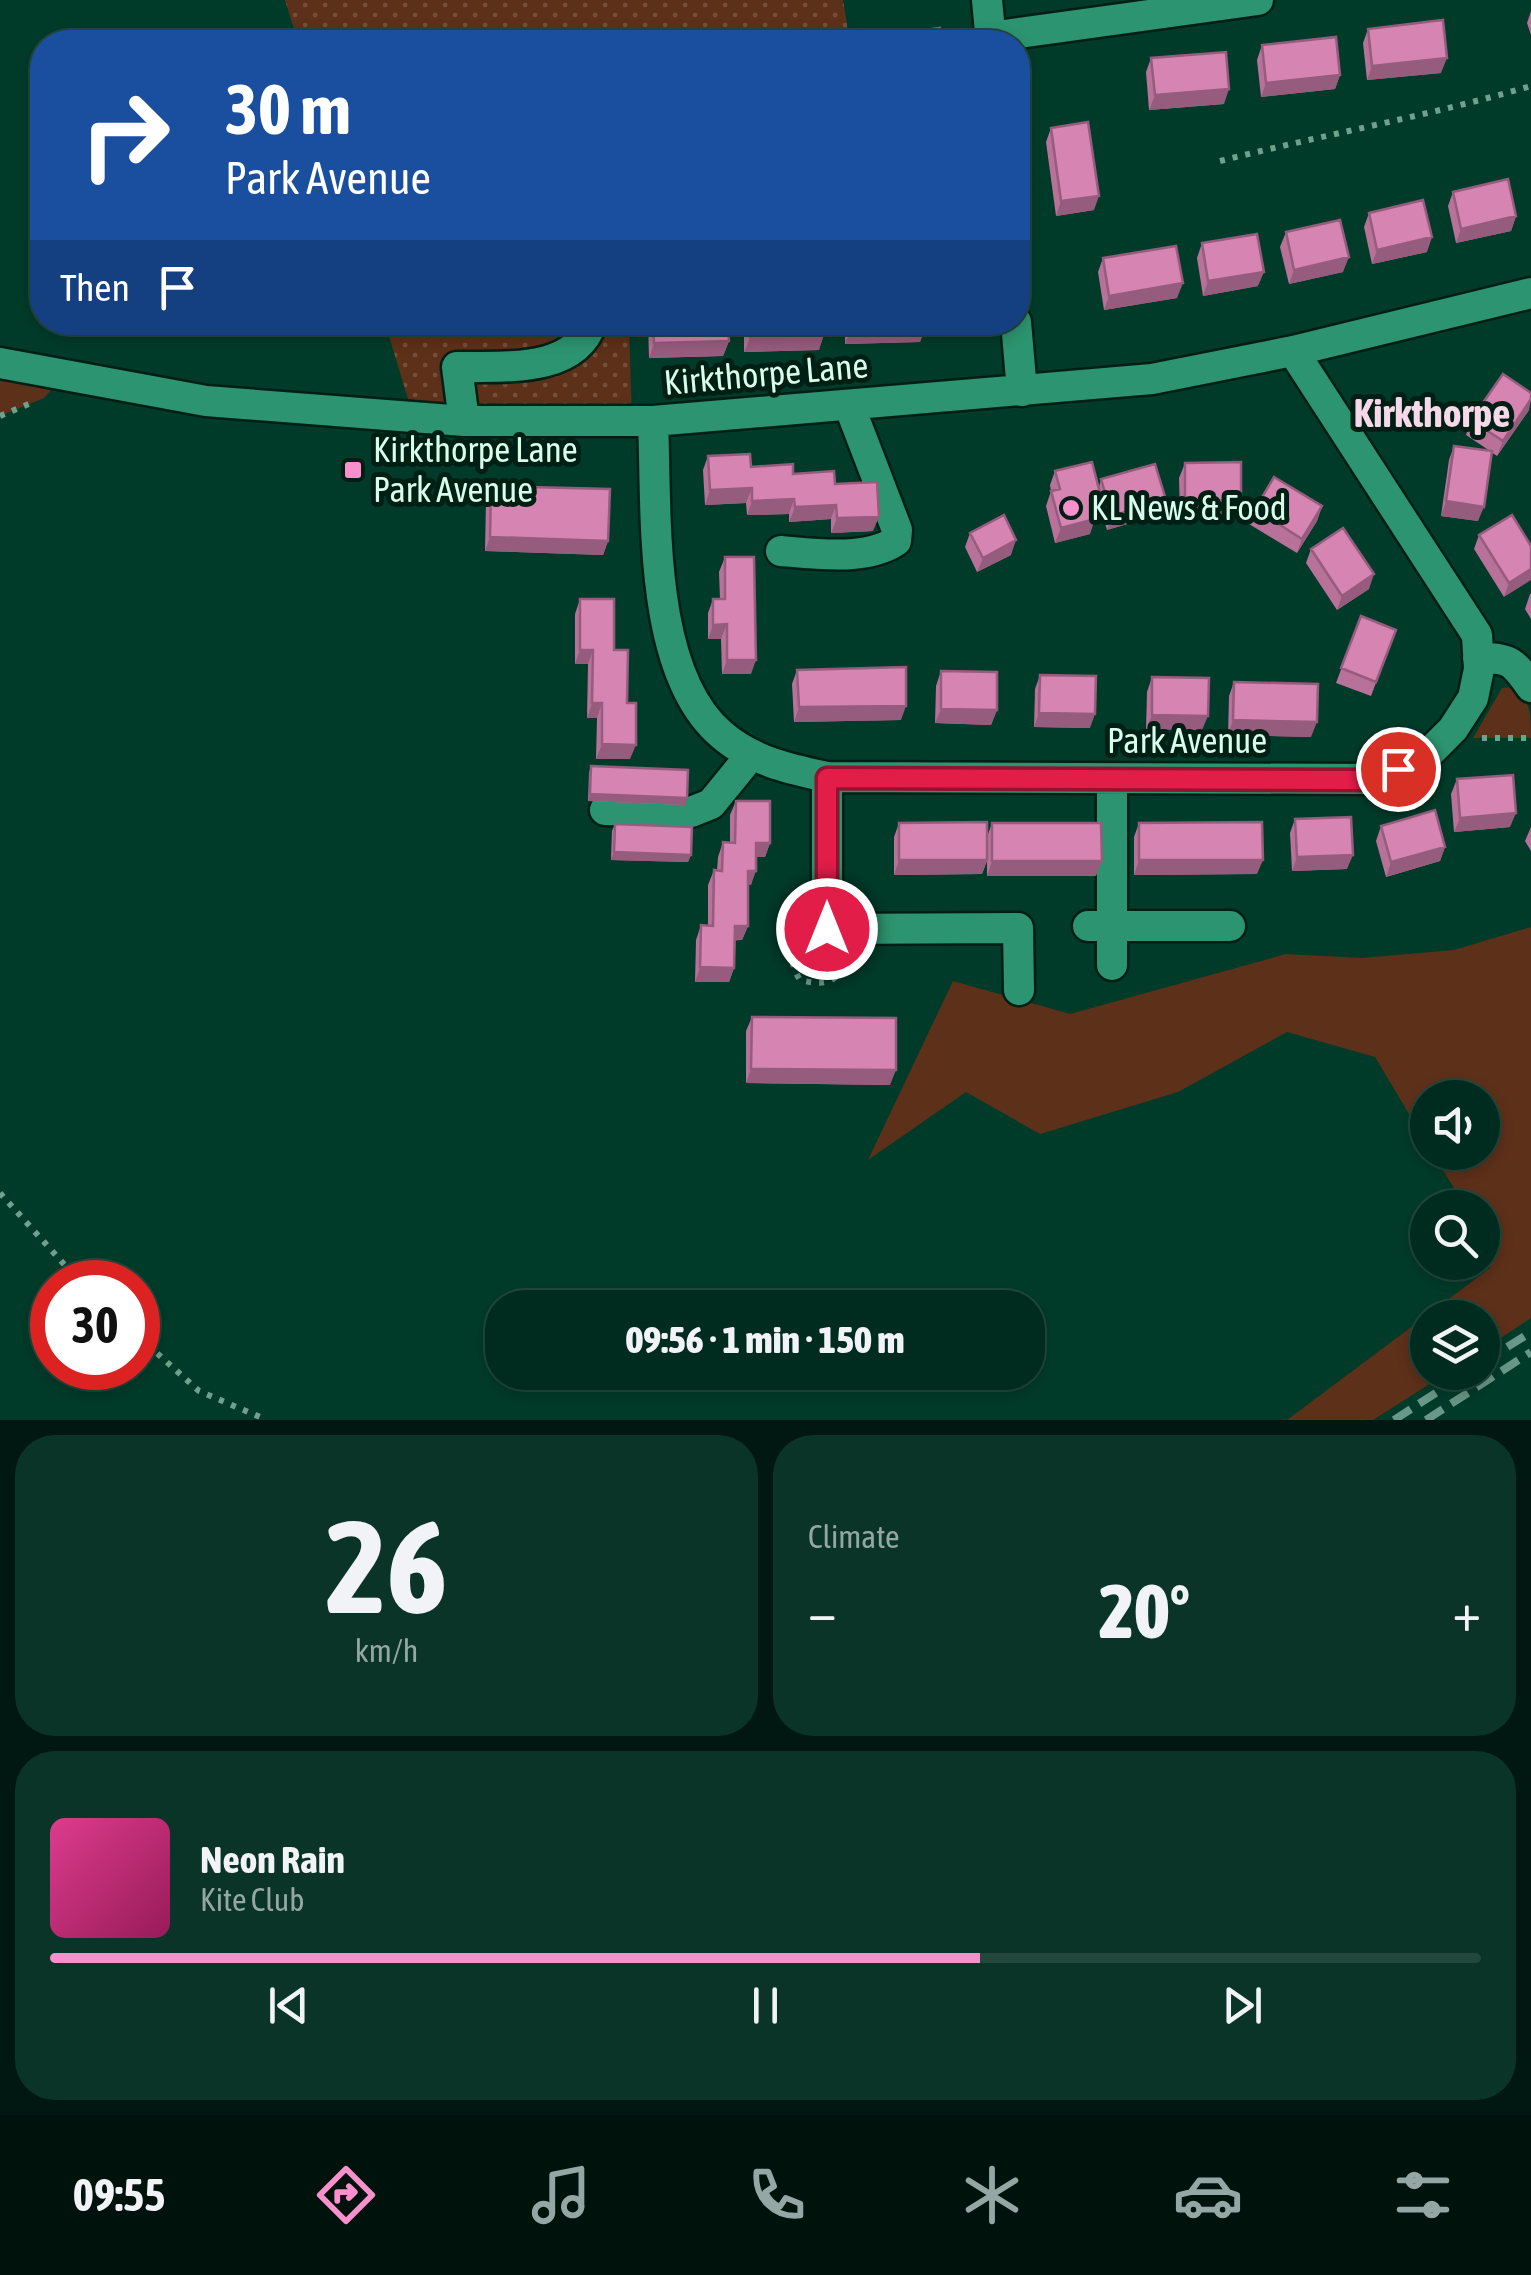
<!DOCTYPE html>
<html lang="en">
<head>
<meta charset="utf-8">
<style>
  :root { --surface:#002c1f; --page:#0a3428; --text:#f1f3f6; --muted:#95a7a4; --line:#22483d; --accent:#f890cc }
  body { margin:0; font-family:"Asap Condensed",sans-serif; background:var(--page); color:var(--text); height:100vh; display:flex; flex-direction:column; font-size:38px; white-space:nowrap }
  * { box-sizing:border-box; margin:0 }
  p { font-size:32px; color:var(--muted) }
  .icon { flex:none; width:55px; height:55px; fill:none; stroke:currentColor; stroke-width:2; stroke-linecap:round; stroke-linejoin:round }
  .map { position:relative; height:1420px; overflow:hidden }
  .side { display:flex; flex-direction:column; gap:15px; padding:15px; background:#001811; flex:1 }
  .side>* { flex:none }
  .hud { position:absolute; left:30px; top:30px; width:1000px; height:305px; border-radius:40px; box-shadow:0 5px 15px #0003,0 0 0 2px var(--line); background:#1a4fa0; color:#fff; overflow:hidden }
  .fabs { position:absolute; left:1410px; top:1080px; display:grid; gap:20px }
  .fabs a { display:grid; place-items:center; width:90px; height:90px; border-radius:50%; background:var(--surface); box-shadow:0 5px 15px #0003,0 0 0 2px var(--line); font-size:50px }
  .speed { position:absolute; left:30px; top:1260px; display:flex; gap:20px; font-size:50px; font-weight:700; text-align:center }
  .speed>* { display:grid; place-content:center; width:130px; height:130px; border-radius:50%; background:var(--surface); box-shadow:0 5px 15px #0003,0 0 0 2px var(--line); line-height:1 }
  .speed .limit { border:15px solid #d22; background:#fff; color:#111 }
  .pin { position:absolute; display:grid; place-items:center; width:85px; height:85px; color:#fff; margin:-42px; border:5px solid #fff; border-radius:50%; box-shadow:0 2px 10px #0007 }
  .me { position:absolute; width:110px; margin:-55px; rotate:0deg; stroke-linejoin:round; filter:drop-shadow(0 0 8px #0008) }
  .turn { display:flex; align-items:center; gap:35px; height:210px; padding:0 30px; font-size:45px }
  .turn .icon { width:130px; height:130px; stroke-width:2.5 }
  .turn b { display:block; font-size:70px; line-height:85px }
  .then { display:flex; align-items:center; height:95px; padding:0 30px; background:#0003; gap:20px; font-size:38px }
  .big { font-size:75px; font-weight:800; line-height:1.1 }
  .side .tile { flex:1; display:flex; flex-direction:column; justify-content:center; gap:15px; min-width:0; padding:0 35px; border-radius:40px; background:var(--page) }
  .side .dial { align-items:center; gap:0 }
  .dial b { font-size:130px; line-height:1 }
  .song { display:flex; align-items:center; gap:30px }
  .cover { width:120px; height:120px; border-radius:15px; background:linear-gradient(135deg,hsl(330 70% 55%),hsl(330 70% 35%)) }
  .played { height:10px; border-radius:5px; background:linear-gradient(90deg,var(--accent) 65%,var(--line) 65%) }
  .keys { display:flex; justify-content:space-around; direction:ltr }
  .heat { display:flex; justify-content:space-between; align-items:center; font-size:55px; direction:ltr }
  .side .tiles { flex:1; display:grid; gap:15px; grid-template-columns:1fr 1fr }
  .tile:last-child { grid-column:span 2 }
  .trip { position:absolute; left:485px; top:1290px; width:560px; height:100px; border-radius:40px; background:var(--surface); box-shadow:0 5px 15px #0003,0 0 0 2px var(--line); font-weight:800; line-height:100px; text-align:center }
  .menu { display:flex; height:160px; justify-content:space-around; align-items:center; background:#00120c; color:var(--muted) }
  .menu .icon { width:70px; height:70px }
  .menu .selected { color:var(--accent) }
  .menu b { font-size:45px; color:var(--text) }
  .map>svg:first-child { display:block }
  .green { fill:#5d301a }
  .park { fill:url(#park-dots) }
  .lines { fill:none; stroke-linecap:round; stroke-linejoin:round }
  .minor-casing { stroke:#001f14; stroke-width:35 }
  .path { stroke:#71a08e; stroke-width:6; stroke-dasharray:5 8; stroke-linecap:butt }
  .minor { stroke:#2c9470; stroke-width:30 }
  .rail { stroke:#689887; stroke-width:8; stroke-dasharray:20 10; stroke-linecap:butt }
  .wall { fill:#b87299 }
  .shaded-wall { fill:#965c7d }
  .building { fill:#d684b2; stroke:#965c7d; stroke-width:2.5 }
  .route-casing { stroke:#92132f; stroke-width:25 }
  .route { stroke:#e11d48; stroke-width:18 }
  .poi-dot { fill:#f890cc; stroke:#001f14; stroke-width:4 }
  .labels { text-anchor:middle; stroke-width:10; stroke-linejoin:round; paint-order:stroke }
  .street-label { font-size:35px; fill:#d9fdec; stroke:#001f14 }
  .poi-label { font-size:35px; fill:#d9fdec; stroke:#001f14; text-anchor:start }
  .quarter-label { font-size:40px; font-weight:bold; fill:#f7d8e8; stroke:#001f14 }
</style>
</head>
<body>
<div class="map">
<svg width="1531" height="1420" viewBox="0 0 1531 1420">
  <defs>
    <pattern id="park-dots" width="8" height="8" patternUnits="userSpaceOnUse" patternTransform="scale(2.5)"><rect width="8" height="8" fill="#5d301a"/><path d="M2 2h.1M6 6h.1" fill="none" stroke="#744f3b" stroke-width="1.8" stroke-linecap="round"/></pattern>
  </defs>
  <rect width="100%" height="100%" fill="#003b29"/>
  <path class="green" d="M0,363L66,373L44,398L0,416Z
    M1513,687C1531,698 1531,717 1531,738H1473L1502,688Z
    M1531,927V1318L1483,1350L1482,1318H1428V1372L1447,1373L1373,1420H1287L1490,1268L1483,1236L1482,1208L1466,1207L1432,1153L1482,1152V1098H1428L1427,1144L1375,1057L1287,1032L1178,1092L1040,1134L966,1092L868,1160L953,981L1070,1014L1286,954L1362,958L1454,950Z"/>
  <path class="park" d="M285,0H843L850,42H298Z
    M385,323H629L632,422L414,419Z"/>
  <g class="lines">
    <defs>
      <path id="minor" d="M987,0L991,42
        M990,37L1258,0
        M1016,322L1022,391
        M0,363L206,401L464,421H653L1152,379L1293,351L1531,293
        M464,421L457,367C502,366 575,374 592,322
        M653,421C657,511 647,672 722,735C752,761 790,769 827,777L1373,779L1424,758L1453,729L1473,698L1479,669L1477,635L1293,351
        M781,551C816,554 866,561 896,541L897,530L849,405
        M1478,658C1510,658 1513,661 1531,687
        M827,777V929L1018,928L1019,990
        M605,810L691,812L711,804L751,755
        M1088,926H1230
        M1112,965V779"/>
    </defs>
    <use href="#minor" class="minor-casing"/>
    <path class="path" d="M1220,161C1323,135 1428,116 1531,86
      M0,416L36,401
      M1482,738H1531
      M797,930H790C790,948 790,964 800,980C824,986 842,984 844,955
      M0,1193L80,1282
      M138,1336L199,1391L267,1420"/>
    <use href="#minor" class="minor"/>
    <path class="rail" d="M1482,1363L1531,1332
      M1394,1420L1468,1372
      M1426,1420L1531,1352"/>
  </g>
  <path class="wall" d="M1531,11V35L1527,23Z
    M1368,29L1441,73L1367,80L1363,43Z
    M1262,45L1340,75L1335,89L1261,97L1257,60Z
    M1151,58L1224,104L1149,110L1146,72Z
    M1051,128L1094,210L1056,216L1046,142Z
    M1453,192L1516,216L1511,231L1456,243L1448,206Z
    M1369,213L1427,252L1372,264L1364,227Z
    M1286,232L1343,272L1289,284L1280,247Z
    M1202,243L1258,286L1203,296L1197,258Z
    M1103,258L1177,298L1104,310L1098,272Z
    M648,322H728L729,341L723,356L649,358Z
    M744,322H824L819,350L744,352Z
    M845,322H925V328L920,342L845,344Z
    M1529,410L1497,456L1491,452L1478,521L1441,516L1449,460L1454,446L1490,451L1466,435L1471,420Z
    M708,456L835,484L873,531L831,533V519L789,522V514L747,515L746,503L705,505L703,470Z
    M1185,463L1241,500L1236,515L1180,516L1179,478Z
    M1055,471L1099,487L1101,479L1166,500L1161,514L1107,530L1099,502L1096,511L1093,512L1090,534L1055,543L1046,506L1051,491L1050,485Z
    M491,486L608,541L603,555L485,551L486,500Z
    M1322,506L1317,521L1297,553L1249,524L1255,509Z
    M970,533L1011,555L977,572L965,547Z
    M1479,535L1531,546L1504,597L1474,549Z
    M1311,549L1369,589L1337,610L1306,563Z
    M725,557L751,674H722L721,639H708V613L713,599H720L719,572Z
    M1530,594H1531V619L1525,609Z
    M580,599L614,650L627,703L630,759H596L597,718H587L588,664H575V614Z
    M1361,616L1396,630L1371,696L1336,683Z
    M797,670L901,720L794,722L792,684Z
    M941,671L997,710L991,725L935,723L936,686Z
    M1040,675L1090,728L1034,727L1035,689Z
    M1152,677L1202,730L1146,729L1147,692Z
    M1234,682L1311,737L1228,735L1229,696Z
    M591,766L685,805L588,801L589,773Z
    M1457,779L1510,827L1454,832L1451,794Z
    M736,801L770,843L765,857H756L751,885H748V926L742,940H735L734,968L729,982H695L696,940L701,925L708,926V885L714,870H717L718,857L723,842L730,843V815Z
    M1295,819L1347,869L1292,871L1290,833Z
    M899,823L987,837L992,823L1096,876H987V861L982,874L894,875V837Z
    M1139,823L1257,874L1134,875V837Z
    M615,824L691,855L688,862L611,860L612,831Z
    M1381,826L1445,847L1440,861L1386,877L1376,841Z
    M1531,827V851L1525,841Z
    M752,1017L890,1085L746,1083V1031Z"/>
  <path class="shaded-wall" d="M1447,58L1441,73L1367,80L1372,66Z
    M1340,75L1335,89L1261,97L1266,83Z
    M1229,89L1224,104L1149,110L1155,95Z
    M1099,196L1094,210L1056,216L1061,201Z
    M1516,216L1511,231L1456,243L1461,229Z
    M1432,237L1427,252L1372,264L1377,250Z
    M1349,257L1343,272L1289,284L1294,270Z
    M1264,272L1258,286L1203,296L1208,281Z
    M1183,283L1177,298L1104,310L1109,296Z
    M925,328L920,342L845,344L851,329Z
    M824,335L819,350L744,352L750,338Z
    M729,341L723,356L649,358L654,343Z
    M1531,399L1529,410L1497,456L1503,441Z
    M752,488L746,503L705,505L710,490Z
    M1101,497L1096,511L1085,514L1090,500Z
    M794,499L789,514L747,515L752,501Z
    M1166,500L1161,514L1107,530L1112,516Z
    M1241,500L1236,515L1180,516L1185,501Z
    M1446,501L1484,507L1478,521L1441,516Z
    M836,505L831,519L789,522L795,507Z
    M1322,506L1317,521L1297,553L1302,539Z
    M879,517L873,531L831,533L837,518Z
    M1095,519L1090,534L1055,543L1061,528Z
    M490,537L608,541L603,555L485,551Z
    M1016,540L1011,555L977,572L983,558Z
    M1531,569V580L1504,597L1509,583Z
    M1374,574L1369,589L1337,610L1342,596Z
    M727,624L721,639H708L713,625Z
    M580,650H593L588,664H575Z
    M727,660H756L751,674H722Z
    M592,703H602L597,718H587Z
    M906,706L901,720L794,722L799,707Z
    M941,709L997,710L991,725L935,723Z
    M1039,713L1095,714L1090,728L1034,727Z
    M1152,715L1208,716L1202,730L1146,729Z
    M1233,720L1317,722L1311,737L1228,735Z
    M602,744L636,745L630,759H596Z
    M590,794L687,798L685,805L588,801Z
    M1516,813L1510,827L1454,832L1460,818Z
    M756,843H770L765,857H751Z
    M1445,847L1440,861L1386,877L1391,862Z
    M614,852L691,855L688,862L611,860Z
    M1353,855L1347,869L1292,871L1297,857Z
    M899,860H987L982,874L894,875Z
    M1139,860H1263L1257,874L1134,875Z
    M992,861H1102L1096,876H987Z
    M748,871H756L751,885H743Z
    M735,926H748L742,940L730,941Z
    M700,967L734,968L729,982H695Z
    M751,1069L896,1070L890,1085L746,1083Z"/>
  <path class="building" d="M1443,20L1447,58L1372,66L1368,29Z
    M940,28L942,42H903L902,33Z
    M1336,37L1340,75L1266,83L1262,45Z
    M1226,52L1229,89L1155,95L1151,58Z
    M1088,122L1099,196L1061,201L1051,128Z
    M1508,179L1516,216L1461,229L1453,192Z
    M1423,200L1432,237L1377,250L1369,213Z
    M1340,220L1349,257L1294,270L1286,232Z
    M1257,234L1264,272L1208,281L1202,243Z
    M1176,246L1183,283L1109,296L1103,258Z
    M653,322H728L729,341L654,343Z
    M749,322H824V335L750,338Z
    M850,322H925V328L851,329Z
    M1503,374L1531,393V399L1503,441L1471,420Z
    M1454,446L1492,451L1484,507L1446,501Z
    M750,454L751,467L793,464V474L834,471L835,484L877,482L879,517L837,518L836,505L795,507L794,499L752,501V488L710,490L708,456Z
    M1092,462L1101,497L1090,500L1095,519L1061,528L1051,491L1060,489L1055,471Z
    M1241,462V500L1185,501V463Z
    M1155,464L1166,500L1112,516L1101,479Z
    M1274,477L1322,506L1302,539L1255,509Z
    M491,486L610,489L608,541L490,537Z
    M1004,515L1016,540L983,558L970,533Z
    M1512,515L1531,546V569L1509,583L1479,535Z
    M1343,528L1374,574L1342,596L1311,549Z
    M725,557H754L756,660H727V624L713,625V599H725Z
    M580,599H614V650H628L627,703H636V745L602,744V703H592L593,650H580Z
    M1361,616L1396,630L1376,682L1341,668Z
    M906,667V706L799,707L797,670Z
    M941,671L997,672V710L941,709Z
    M1040,675L1096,676L1095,714L1039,713Z
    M1152,677L1209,678L1208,716L1152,715Z
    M1234,682L1318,684L1317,722L1233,720Z
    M591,766L688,770L687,798L590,794Z
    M1513,775L1516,813L1460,818L1457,779Z
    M736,801H770V843H756V871H748V926H735L734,968L700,967L701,925L713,926L714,870L722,871L723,842L735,843Z
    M1435,810L1445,847L1391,862L1381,826Z
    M1351,817L1353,855L1297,857L1295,819Z
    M987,822V860H899V823Z
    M1262,822L1263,860H1139V823Z
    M992,823H1101L1102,861H992Z
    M615,824L692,827L691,855L614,852Z
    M752,1017L896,1018V1070L751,1069Z"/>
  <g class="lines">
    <defs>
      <path id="route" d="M827,929V778L1372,780L1398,769"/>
    </defs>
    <use href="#route" class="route-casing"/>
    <use href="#route" class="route"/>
  </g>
  <g class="poi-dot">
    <rect x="343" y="460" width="20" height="20" rx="5"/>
    <circle cx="1071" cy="508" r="10"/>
  </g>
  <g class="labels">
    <g class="street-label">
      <text transform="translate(766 374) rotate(-5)" y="12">Kirkthorpe Lane</text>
      <text x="1187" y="753">Park Avenue</text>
    </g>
    <g class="poi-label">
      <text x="373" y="462">Kirkthorpe Lane<tspan x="373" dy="40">Park Avenue</tspan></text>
      <text x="1091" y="520">KL News &amp; Food</text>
    </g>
    <g class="quarter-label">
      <text x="1432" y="427">Kirkthorpe</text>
    </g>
  </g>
</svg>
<div class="fabs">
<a><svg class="icon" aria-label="sound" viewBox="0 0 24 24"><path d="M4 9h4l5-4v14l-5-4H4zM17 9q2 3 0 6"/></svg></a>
<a><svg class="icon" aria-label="search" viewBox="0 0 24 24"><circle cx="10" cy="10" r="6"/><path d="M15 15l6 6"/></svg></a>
<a><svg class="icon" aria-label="layers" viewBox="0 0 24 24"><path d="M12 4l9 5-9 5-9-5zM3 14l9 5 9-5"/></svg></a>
</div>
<div class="speed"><div class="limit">30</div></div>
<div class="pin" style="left:1398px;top:769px;background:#d93025"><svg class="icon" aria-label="arrive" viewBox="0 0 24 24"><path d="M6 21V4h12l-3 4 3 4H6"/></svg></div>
<svg class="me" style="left:827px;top:929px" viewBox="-20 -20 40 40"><circle r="17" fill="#e11d48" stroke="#fff" stroke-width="3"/><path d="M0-11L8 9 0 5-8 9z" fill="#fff"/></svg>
<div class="trip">09:56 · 1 min · 150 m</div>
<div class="hud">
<div class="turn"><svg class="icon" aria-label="right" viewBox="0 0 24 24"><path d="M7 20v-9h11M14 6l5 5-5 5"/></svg><div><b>30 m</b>Park Avenue</div></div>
<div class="then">Then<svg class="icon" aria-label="arrive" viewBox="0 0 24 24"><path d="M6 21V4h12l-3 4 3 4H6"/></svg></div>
</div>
</div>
<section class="side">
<div class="tiles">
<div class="tile dial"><b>26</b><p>km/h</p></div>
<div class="tile"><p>Climate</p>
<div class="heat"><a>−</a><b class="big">20°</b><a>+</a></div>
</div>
<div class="tile">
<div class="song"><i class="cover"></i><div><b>Neon Rain</b><p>Kite Club</p></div></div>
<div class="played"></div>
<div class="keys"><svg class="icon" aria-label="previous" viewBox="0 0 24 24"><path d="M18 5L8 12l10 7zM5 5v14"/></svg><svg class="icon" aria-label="pause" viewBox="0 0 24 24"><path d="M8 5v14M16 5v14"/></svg><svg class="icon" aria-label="next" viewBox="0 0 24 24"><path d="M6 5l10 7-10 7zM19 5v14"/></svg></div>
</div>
</div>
</section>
<nav class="menu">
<b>09:55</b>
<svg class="icon selected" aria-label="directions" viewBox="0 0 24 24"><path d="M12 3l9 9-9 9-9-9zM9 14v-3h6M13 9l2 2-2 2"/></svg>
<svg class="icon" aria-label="music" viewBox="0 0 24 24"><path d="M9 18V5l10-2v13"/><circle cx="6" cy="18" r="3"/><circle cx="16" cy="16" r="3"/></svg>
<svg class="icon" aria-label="phone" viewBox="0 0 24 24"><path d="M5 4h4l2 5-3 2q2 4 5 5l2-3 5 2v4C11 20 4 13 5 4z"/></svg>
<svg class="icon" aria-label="climate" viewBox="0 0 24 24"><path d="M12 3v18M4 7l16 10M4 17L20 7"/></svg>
<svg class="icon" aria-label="car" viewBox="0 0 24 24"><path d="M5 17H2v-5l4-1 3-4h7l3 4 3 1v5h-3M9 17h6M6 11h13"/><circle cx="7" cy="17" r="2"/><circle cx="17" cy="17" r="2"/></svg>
<svg class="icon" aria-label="filters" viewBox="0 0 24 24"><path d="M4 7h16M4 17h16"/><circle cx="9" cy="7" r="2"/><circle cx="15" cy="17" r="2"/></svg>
</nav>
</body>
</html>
